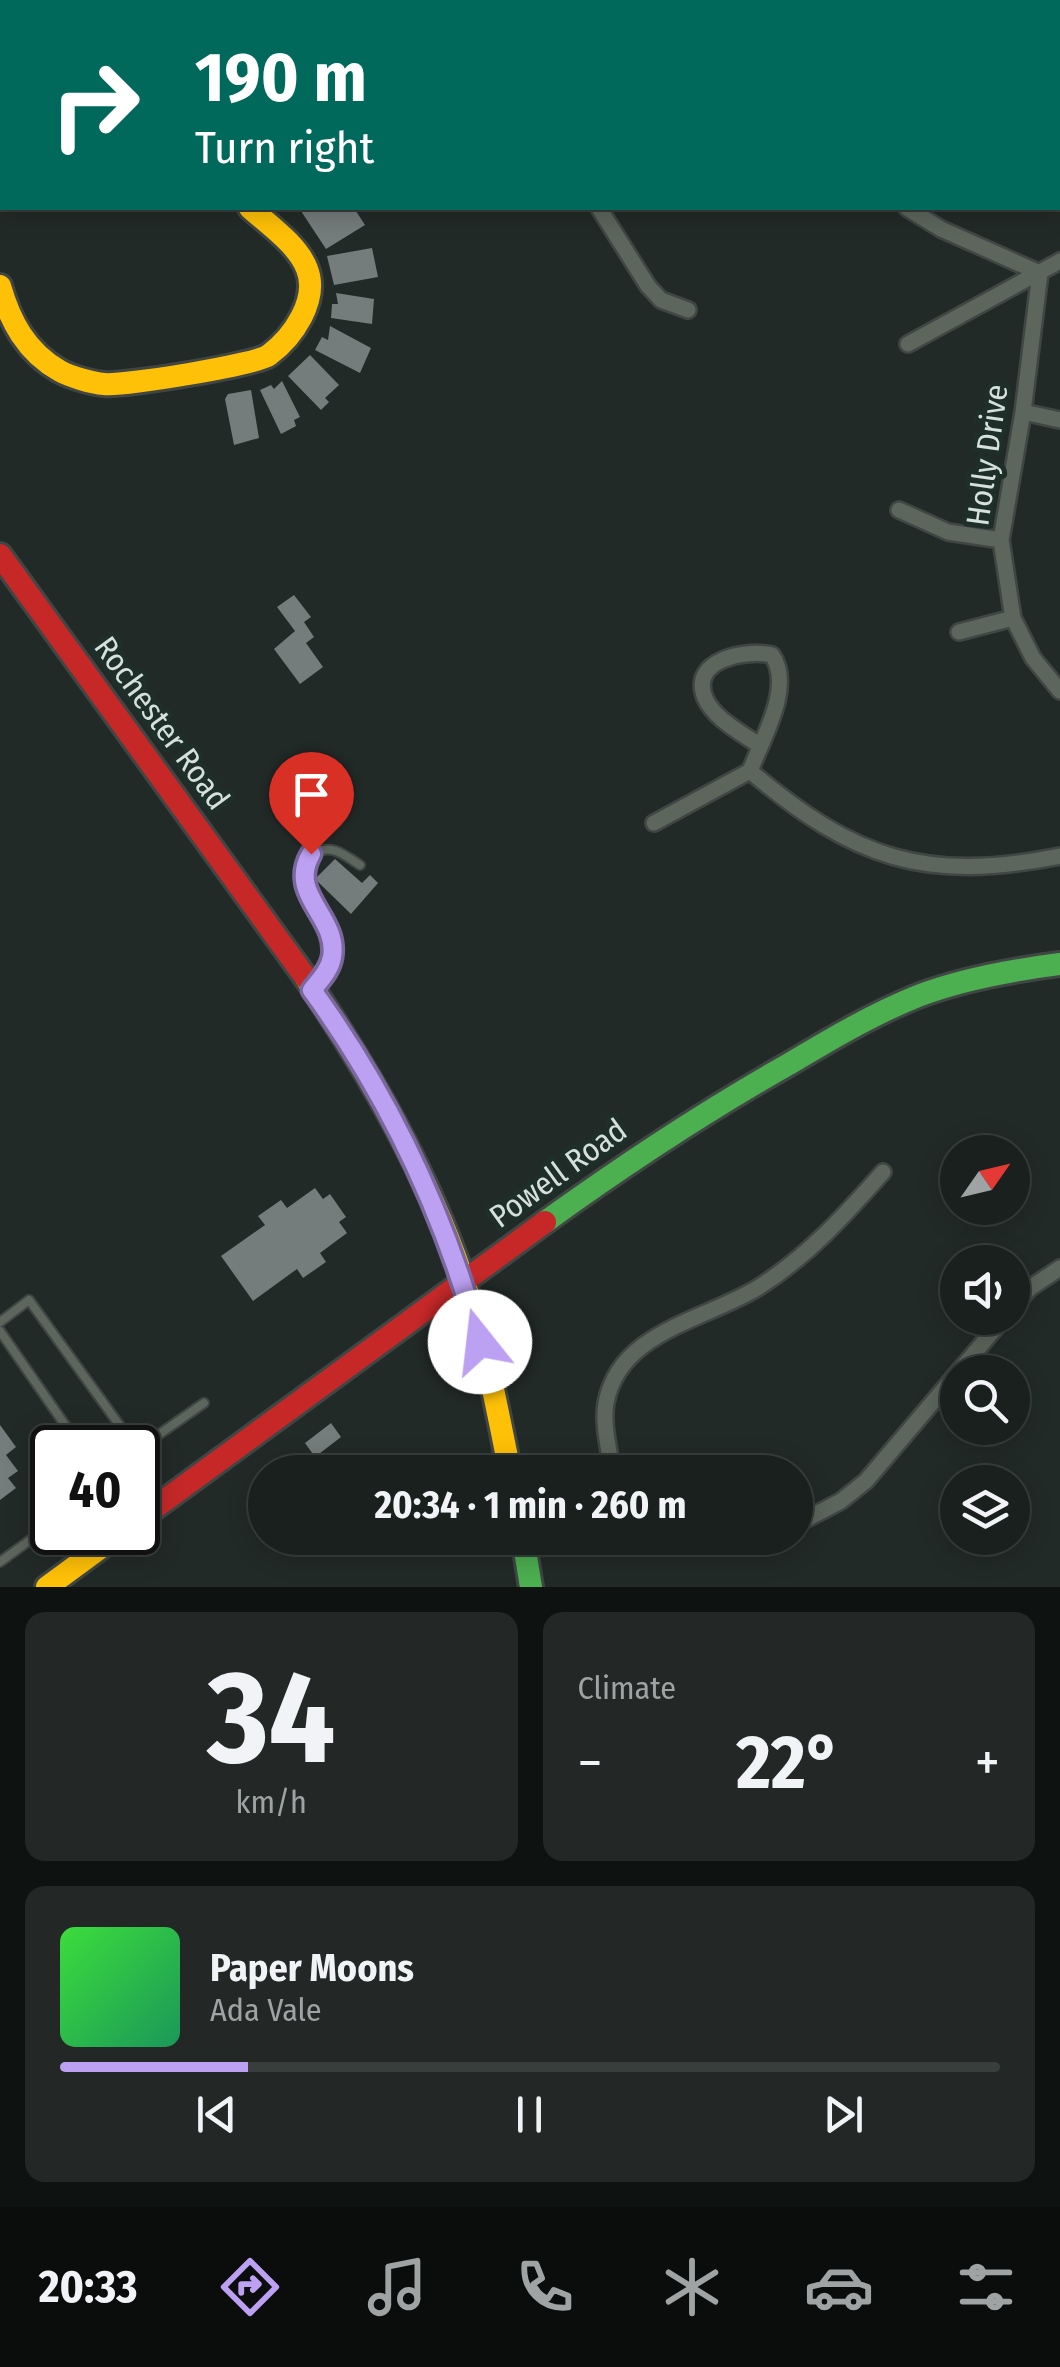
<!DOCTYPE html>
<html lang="en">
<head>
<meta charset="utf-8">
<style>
  :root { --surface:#1a201e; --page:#232827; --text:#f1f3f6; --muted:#9fa3a4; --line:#383e3c; --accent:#bca0f2 }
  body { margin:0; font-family:"Fira Sans Condensed",sans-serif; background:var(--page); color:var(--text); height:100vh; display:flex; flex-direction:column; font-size:38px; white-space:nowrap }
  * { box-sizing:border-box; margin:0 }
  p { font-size:32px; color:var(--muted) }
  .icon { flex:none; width:55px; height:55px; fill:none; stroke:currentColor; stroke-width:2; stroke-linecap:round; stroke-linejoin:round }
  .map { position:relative; height:1587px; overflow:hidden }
  .details { display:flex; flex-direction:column; gap:25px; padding:25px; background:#0e1210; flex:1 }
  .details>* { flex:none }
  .banner { position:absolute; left:0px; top:0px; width:1060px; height:210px; box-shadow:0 5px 25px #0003,0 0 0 2px var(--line); background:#00695c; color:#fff; overflow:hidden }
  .needle { width:65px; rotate:56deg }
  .buttons { position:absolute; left:940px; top:1135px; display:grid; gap:20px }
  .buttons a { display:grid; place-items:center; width:90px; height:90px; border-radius:50%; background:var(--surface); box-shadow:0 5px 25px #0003,0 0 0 2px var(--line); font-size:50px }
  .speed { position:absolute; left:30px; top:1425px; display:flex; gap:20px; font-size:50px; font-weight:700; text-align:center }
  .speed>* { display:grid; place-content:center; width:130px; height:130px; border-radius:50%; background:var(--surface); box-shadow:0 5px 25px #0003,0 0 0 2px var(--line); line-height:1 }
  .speed .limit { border:5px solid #111; border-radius:15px; background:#fff; color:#111 }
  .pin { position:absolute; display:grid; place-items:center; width:85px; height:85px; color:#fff; margin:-102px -42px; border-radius:50% 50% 50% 0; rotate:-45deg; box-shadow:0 0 10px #0007 }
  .pin .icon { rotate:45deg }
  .me { position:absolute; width:110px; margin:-55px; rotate:344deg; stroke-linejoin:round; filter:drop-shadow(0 0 8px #0008) }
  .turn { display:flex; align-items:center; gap:35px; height:210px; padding:0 30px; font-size:45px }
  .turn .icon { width:130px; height:130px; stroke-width:2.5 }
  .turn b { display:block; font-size:70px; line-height:85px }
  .big { font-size:75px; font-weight:700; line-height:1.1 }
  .details .card { flex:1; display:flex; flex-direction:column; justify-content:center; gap:15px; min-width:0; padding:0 35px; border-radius:20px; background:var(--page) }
  .details .dial { align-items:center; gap:0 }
  .dial b { font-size:130px; line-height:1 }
  .song { display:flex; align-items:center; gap:30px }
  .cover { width:120px; height:120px; border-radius:15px; background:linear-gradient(135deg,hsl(120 70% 55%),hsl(150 70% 35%)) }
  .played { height:10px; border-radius:5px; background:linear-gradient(90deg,var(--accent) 20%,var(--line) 20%) }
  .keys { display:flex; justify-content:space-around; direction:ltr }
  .heat { display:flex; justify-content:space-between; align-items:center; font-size:55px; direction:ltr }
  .details .tiles { flex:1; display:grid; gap:25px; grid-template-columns:1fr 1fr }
  .card:last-child { grid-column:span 2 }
  .trip { position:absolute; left:248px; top:1455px; width:565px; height:100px; border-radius:50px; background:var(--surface); box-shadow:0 5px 25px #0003,0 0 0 2px var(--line); font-weight:700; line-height:100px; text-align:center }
  .tabs { display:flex; height:160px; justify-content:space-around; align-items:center; background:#0a0d0c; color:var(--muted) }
  .tabs .icon { width:70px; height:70px }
  .tabs .selected { color:var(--accent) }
  .tabs b { font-size:45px; color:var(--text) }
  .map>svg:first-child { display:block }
  .building { fill:#747c7c }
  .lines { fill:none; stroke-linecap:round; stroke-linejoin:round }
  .lane-casing { stroke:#404644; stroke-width:12 }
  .street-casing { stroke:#404644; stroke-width:20 }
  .fast-casing { stroke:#404644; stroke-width:28 }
  .slow-casing { stroke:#404644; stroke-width:28 }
  .jam-casing { stroke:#404644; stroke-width:28 }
  .lane { stroke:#5c665c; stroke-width:8 }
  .street { stroke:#5c665c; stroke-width:15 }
  .fast { stroke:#4caf50; stroke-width:22 }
  .slow { stroke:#ffc107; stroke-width:22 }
  .jam { stroke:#c62828; stroke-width:22 }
  .route-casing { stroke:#7a689d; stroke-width:25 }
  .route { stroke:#bca0f2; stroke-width:18 }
  .labels { text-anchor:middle; stroke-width:10; stroke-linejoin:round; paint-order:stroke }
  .street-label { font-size:32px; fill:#d6e0dd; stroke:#1e2e29 }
</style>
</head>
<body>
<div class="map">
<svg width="1060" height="1587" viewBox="0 0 1060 1587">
  <rect width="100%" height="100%" fill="#222a28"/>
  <path class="building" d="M299,208H354L365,225L326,249Z
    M372,248L378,277L334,285L327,256Z
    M336,293L374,299L372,324L331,318L332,304H338Z
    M330,326L371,348L360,373L315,350L322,337L328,340Z
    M310,355L339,385L325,398L329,402L321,410L288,376Z
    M282,381L300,417L294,420L296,426L281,434L260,390L271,385L274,389Z
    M251,390L259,438L234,445L225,399L228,394Z
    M294,595L311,617L304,622L314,637L306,643L323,667L300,684L274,649L295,631L277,607Z
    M335,859L362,883L370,875L378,883L351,914L315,879Z
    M315,1188L323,1199L330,1194L346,1217L339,1222L347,1233L320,1253L326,1262L303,1278L297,1269L253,1301L221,1256L265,1225L258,1216L281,1200L287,1208Z
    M331,1423L341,1437L315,1457L305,1443Z
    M0,1425L16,1447L6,1455L18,1471L8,1478L16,1488L0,1500Z"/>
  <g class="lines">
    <defs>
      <path id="lane" d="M315,987C323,976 332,966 332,952C333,924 279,869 317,852C333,844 347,857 360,865
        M0,1322L29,1300L136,1448
        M0,1331L81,1448
        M138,1449L204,1403
        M0,1562L52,1524"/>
      <path id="street" d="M30,0V2
        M70,0L71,2
        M425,0L427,2
        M954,0V2
        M845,2V0
        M1058,142H1060
        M0,179L2,177
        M599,208L648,286L661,300L688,310
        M907,208L941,229L1040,273
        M1040,273L1023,412L1001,540L1013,618L1033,658L1060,691
        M908,344L1060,261
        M1023,412L1060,420
        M899,510L948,532L1001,540
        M959,632L1013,618
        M750,771C854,859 925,883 1060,856
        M750,771C762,739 794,687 772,655C747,649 689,659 705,698C714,719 742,733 760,746
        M654,823L750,771
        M1012,1308L1030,1288L1060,1268
        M612,1472C610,1451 602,1425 606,1403C619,1331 706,1320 759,1287C808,1256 845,1215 883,1172
        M795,1525L841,1501L866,1481L1004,1318
        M638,1538L698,1544L753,1538"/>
      <path id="fast" d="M545,1222C624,1165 704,1112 789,1064C831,1039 873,1014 918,996C962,979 1013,970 1060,964
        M523,1538L531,1587"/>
      <path id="slow" d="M0,286C10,321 26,352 60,371C71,377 92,383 104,384C124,386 255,365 269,355C293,337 319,300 307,269C298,245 269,225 250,208
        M306,978C370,1074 429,1175 465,1285C486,1346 497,1409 510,1472
        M47,1587L122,1532"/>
      <path id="jam" d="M0,555L306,978
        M138,1520L545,1222"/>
    </defs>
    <use href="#lane" class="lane-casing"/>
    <use href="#street" class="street-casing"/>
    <use href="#fast" class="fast-casing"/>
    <use href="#slow" class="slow-casing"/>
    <use href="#jam" class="jam-casing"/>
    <use href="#lane" class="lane"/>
    <use href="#street" class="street"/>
    <use href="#fast" class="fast"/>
    <use href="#slow" class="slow"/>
    <use href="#jam" class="jam"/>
  </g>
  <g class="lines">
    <defs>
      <path id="route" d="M311,854C287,895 339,917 332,957C330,970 320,980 312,990C389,1096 445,1216 480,1342"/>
    </defs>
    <use href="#route" class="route-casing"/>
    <use href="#route" class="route"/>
  </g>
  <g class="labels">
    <g class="street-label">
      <text transform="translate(987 455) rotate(-82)" y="11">Holly Drive</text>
      <text transform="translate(162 723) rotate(54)" y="11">Rochester Road</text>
      <text transform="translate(558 1173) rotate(-36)" y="11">Powell Road</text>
    </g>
  </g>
</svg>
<div class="buttons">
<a><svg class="needle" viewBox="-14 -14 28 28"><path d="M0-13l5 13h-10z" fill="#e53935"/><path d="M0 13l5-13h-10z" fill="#9fa3a4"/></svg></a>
<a><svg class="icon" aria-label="sound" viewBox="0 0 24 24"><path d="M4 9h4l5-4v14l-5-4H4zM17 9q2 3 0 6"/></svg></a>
<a><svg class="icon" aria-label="search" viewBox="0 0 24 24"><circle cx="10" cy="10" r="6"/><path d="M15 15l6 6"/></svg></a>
<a><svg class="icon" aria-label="layers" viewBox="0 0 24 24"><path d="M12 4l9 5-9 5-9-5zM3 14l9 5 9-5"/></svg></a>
</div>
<div class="speed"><div class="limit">40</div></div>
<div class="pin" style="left:311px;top:854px;background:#d93025"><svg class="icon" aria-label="arrive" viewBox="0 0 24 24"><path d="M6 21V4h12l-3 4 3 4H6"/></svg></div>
<svg class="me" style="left:480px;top:1342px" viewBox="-20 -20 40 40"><circle r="19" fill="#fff"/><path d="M0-13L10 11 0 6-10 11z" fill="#bca0f2"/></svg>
<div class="trip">20:34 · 1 min · 260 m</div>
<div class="banner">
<div class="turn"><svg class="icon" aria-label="right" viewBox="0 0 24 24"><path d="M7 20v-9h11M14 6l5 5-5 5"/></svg><div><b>190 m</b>Turn right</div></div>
</div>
</div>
<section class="details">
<div class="tiles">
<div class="card dial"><b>34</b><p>km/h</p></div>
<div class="card"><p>Climate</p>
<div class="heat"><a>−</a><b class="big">22°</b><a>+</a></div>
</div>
<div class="card">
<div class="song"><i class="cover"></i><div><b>Paper Moons</b><p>Ada Vale</p></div></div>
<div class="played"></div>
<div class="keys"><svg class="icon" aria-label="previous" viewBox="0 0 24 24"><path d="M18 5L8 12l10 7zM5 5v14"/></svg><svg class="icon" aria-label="pause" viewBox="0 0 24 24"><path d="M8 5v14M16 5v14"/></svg><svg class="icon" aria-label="next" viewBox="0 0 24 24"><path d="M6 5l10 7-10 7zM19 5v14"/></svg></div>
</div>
</div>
</section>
<nav class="tabs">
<b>20:33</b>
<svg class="icon selected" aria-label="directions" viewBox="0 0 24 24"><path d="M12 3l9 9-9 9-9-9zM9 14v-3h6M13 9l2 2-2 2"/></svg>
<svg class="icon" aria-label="music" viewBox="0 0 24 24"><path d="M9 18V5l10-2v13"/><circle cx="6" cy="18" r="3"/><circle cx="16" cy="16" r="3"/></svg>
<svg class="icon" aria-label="phone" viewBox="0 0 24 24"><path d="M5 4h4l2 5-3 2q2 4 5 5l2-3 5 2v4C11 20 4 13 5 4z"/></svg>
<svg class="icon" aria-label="climate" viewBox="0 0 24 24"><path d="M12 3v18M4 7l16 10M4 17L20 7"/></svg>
<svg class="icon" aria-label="car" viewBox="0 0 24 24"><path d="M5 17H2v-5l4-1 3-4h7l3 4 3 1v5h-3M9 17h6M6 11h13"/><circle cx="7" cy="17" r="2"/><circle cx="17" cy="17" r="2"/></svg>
<svg class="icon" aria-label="filters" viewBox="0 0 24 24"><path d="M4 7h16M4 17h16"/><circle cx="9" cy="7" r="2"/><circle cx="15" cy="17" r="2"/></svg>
</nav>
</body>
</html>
